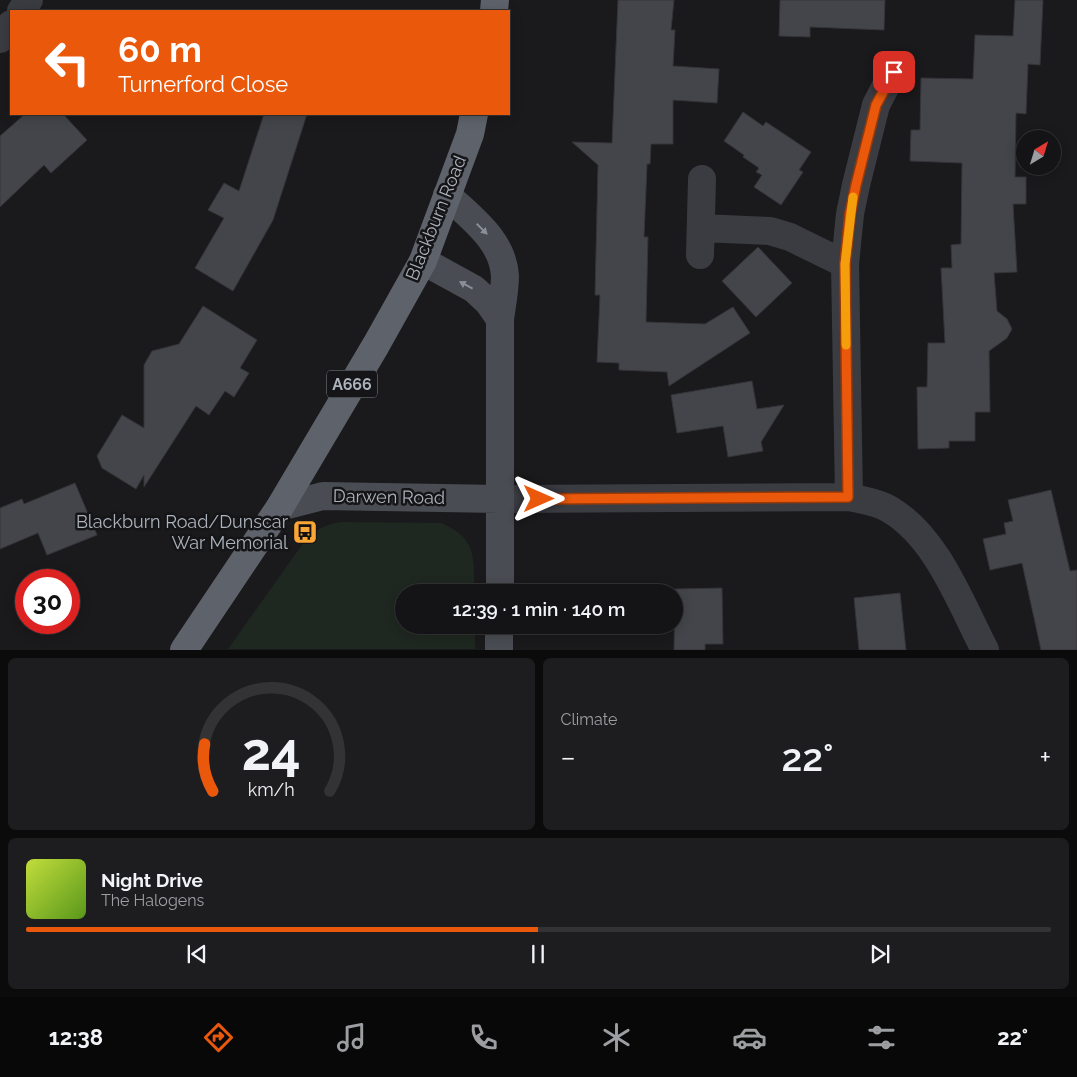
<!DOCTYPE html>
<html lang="en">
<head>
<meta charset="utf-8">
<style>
  :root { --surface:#141416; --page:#1d1d1f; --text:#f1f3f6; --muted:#9d9ea1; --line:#333335; --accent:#ea580c }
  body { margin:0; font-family:Raleway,sans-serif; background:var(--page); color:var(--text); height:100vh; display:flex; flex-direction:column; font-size:19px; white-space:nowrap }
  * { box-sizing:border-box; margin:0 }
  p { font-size:16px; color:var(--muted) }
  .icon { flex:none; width:28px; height:28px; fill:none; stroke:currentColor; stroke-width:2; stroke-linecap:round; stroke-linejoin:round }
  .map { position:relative; height:650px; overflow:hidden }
  .panel { display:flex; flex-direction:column; gap:8px; padding:8px; background:#0b0b0c; flex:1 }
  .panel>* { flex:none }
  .guide { position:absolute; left:10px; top:10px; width:500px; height:105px; border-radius:0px; box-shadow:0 2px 12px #0003,0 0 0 1px var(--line); background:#ea580c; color:#fff; overflow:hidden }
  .needle { width:32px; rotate:38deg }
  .buttons { position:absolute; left:1016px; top:130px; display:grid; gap:10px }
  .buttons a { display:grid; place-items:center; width:45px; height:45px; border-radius:50%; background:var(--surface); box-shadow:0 2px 12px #0003,0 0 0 1px var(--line); font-size:25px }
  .speed { position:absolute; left:15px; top:569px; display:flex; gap:10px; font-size:25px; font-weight:700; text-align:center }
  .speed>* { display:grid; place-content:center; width:65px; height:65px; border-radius:50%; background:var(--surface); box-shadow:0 2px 12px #0003,0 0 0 1px var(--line); line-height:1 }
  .speed .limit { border:8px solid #d22; background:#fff; color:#111 }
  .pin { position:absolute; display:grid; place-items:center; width:42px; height:42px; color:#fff; margin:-21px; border-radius:10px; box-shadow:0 2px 8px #0006 }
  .me { position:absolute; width:55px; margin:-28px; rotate:90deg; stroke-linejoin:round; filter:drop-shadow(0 0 4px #0008) }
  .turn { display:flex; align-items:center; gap:18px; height:105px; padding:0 25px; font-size:22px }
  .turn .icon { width:65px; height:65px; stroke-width:2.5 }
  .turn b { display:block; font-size:35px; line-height:42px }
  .big { font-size:38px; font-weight:600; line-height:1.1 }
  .panel .tile { flex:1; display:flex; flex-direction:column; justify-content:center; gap:8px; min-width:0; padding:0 18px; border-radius:8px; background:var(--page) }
  .panel .dial { align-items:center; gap:0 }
  .dial svg { height:130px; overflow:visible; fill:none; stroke:var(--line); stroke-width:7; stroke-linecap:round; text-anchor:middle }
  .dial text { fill:var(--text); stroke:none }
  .song { display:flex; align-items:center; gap:15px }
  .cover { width:60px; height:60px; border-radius:8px; background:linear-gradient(135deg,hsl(70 70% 55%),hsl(90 70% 35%)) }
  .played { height:5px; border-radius:2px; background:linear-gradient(90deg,var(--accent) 50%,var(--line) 50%) }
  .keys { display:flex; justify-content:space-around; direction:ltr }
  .heat { display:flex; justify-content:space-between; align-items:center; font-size:28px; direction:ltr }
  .panel .tiles { flex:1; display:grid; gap:8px; grid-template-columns:1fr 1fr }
  .tile:last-child { grid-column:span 2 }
  .trip { position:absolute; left:395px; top:584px; width:288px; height:50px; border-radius:25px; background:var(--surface); box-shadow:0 2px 12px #0003,0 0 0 1px var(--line); font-weight:600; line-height:50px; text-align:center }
  .menu { display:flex; height:80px; justify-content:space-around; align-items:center; background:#080809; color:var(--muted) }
  .menu .icon { width:35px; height:35px }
  .menu .current { color:var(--accent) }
  .menu b { font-size:22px; color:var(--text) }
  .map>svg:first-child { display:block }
  .green { fill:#1f2820 }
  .building { fill:#44454a; stroke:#343439 }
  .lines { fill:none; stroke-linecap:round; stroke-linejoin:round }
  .minor { stroke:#3b3c42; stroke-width:28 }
  .secondary { stroke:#494c52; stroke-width:28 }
  .trunk { stroke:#5e626a; stroke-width:28 }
  .oneway { fill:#898f97 }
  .route-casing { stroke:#983908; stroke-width:12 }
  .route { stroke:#ea580c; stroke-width:9 }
  .slow { stroke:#f59e0b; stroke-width:9 }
  .labels { text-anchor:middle; stroke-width:5; stroke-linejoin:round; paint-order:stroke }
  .shield { fill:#151518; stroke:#7f848b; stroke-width:1 }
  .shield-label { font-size:16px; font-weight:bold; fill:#acb3bc }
  .street-label { font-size:18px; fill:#acb3bc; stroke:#151518 }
  .poi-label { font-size:18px; fill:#acb3bc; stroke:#151518; text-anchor:end }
</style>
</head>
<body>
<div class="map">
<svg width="1077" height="650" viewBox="0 0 1077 650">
  <rect width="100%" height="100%" fill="#1a1a1d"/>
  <path class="green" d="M340,522L441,523C477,538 474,558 474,592H404V625H475V649H228L304,542C315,530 324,525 340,522Z"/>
  <path class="building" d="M618,0H674L671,30H675L673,66L719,69L717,103L673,100V144H651L650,164H647L644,237H648L646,322L705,324L733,307L750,333L669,386L667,372L619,370V363L597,362L600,295H595L598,165L572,142L612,143Z
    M780,0H885L884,30L810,27V37L779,36Z
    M1015,0H1043L1040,65L1028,64L1026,114L1016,113L1015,177H1026V204H1013L1017,272L994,273L997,311L1007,319L1012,329L1007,338L989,351L990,412H975V441H949V448L918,449L917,387H927L928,343H945L941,268H952L951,245L961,244L962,163L910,161L911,130H920L921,78L973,79L975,35L1013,36Z
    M743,112L763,126L766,122L811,152L799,170L803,172L781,205L754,187L762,175L756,172L759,168L743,157L744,155L724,141Z
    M25,114H63L87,140L51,173L44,165L0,207V136Z
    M264,114H307L273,220L233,291L195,268L224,218L208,210L224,183L239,191Z
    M758,247L792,283L756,317L722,281Z
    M203,306L257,340L240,368L249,373L234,397L225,391L209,415L196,406L144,487V475L136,489L102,468L97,456L122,415L144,428V365L152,351L179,344Z
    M752,381L757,409L784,405L761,442L763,451L728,457L723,426L677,433L671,395Z
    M75,483L97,535L47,555L38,533L0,549V508L22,499L24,504Z
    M1051,490L1070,571L1077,570V650H1041L1022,563L990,570L983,539L1006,534L1004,523L1013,521L1008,500Z
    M722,588L723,644H705V650H674L675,589Z
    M900,593L906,650H859L854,598Z"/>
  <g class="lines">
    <path class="minor" d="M21,11L29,0
      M0,39L11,24
      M701,228L770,231L790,237L845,264
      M700,255L702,179
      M849,497L845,264L850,214L856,185L876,105L893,72
      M500,499L849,497C861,500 878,502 889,509C937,537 960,602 985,650"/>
    <path class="secondary" d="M447,195C471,218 503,240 505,276C505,289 502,305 500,319V592
      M423,261L474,289L488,302L500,319
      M280,507L323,496L500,499
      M499,650V625"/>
    <path class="trunk" d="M494,11L495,0
      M184,650L280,507L376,345L423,261L470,134L474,114"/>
  </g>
  <defs><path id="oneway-solid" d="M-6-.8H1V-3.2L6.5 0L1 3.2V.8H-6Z" transform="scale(1.25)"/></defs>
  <g class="oneway">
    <use href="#oneway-solid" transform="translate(482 229) rotate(45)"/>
    <use href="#oneway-solid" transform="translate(466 285) rotate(-152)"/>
  </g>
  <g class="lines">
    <defs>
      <path id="route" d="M539,499L848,497L845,264L850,214L856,185L876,105L894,72"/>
    </defs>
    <use href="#route" class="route-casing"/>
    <use href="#route" class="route"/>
    <path class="slow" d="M846,345L845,264L853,197"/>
  </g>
  <defs>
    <symbol id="bus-square" viewBox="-11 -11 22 22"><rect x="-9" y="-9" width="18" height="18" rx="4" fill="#fba534" stroke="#151518"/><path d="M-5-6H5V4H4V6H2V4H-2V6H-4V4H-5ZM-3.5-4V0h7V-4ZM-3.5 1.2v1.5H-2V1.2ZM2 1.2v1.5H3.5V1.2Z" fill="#111"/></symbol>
  </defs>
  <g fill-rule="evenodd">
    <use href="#bus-square" x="291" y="518" width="28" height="28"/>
  </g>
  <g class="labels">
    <rect class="shield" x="327" y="370.5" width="50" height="27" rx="4"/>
    <g class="shield-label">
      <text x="352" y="390">A666</text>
    </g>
    <g class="street-label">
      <text transform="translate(436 218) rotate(-68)" y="6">Blackburn Road</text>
      <text transform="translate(389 497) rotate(1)" y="6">Darwen Road</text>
    </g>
    <g class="poi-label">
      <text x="288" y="528">Blackburn Road/Dunscar<tspan x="288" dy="21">War Memorial</tspan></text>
    </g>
  </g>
</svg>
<div class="buttons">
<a><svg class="needle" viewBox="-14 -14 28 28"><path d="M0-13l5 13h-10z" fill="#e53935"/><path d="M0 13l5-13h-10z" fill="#9d9ea1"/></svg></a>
</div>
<div class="speed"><div class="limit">30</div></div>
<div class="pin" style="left:894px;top:72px;background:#d93025"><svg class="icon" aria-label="arrive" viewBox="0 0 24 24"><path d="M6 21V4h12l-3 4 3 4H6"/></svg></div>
<svg class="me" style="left:539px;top:499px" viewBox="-20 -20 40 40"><path d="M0-17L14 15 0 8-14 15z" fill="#ea580c" stroke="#fff" stroke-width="4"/></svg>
<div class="trip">12:39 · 1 min · 140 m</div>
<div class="guide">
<div class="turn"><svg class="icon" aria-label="left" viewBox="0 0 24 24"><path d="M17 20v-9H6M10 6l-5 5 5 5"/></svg><div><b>60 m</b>Turnerford Close</div></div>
</div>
</div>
<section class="panel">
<div class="tiles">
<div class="tile dial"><svg viewBox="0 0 100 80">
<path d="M14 69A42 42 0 1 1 86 69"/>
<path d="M14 69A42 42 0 0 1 9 40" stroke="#ea580c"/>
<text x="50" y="56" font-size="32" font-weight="700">24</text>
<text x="50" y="72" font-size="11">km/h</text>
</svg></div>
<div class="tile"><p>Climate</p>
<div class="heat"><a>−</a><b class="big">22°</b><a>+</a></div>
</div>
<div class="tile">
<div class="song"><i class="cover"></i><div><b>Night Drive</b><p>The Halogens</p></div></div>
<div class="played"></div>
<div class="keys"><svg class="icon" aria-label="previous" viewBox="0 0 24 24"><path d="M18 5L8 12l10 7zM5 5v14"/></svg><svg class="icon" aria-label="pause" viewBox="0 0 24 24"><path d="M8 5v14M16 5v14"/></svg><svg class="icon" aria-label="next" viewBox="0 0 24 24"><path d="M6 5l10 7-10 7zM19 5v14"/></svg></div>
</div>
</div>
</section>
<nav class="menu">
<b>12:38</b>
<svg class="icon current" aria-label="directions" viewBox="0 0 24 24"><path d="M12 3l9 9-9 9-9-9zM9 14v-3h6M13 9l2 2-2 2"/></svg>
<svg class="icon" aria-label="music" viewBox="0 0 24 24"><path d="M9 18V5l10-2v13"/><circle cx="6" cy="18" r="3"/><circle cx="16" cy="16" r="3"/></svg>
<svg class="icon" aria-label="phone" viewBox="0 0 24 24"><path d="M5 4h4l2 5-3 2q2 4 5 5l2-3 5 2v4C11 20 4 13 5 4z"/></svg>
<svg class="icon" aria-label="climate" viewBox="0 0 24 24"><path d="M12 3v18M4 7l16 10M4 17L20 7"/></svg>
<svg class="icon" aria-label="car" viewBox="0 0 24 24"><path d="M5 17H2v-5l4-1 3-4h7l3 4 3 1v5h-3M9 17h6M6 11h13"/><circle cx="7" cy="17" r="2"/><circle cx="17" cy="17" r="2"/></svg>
<svg class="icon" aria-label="filters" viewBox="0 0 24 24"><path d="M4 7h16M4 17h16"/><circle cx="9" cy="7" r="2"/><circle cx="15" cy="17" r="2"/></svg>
<b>22°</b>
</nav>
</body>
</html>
